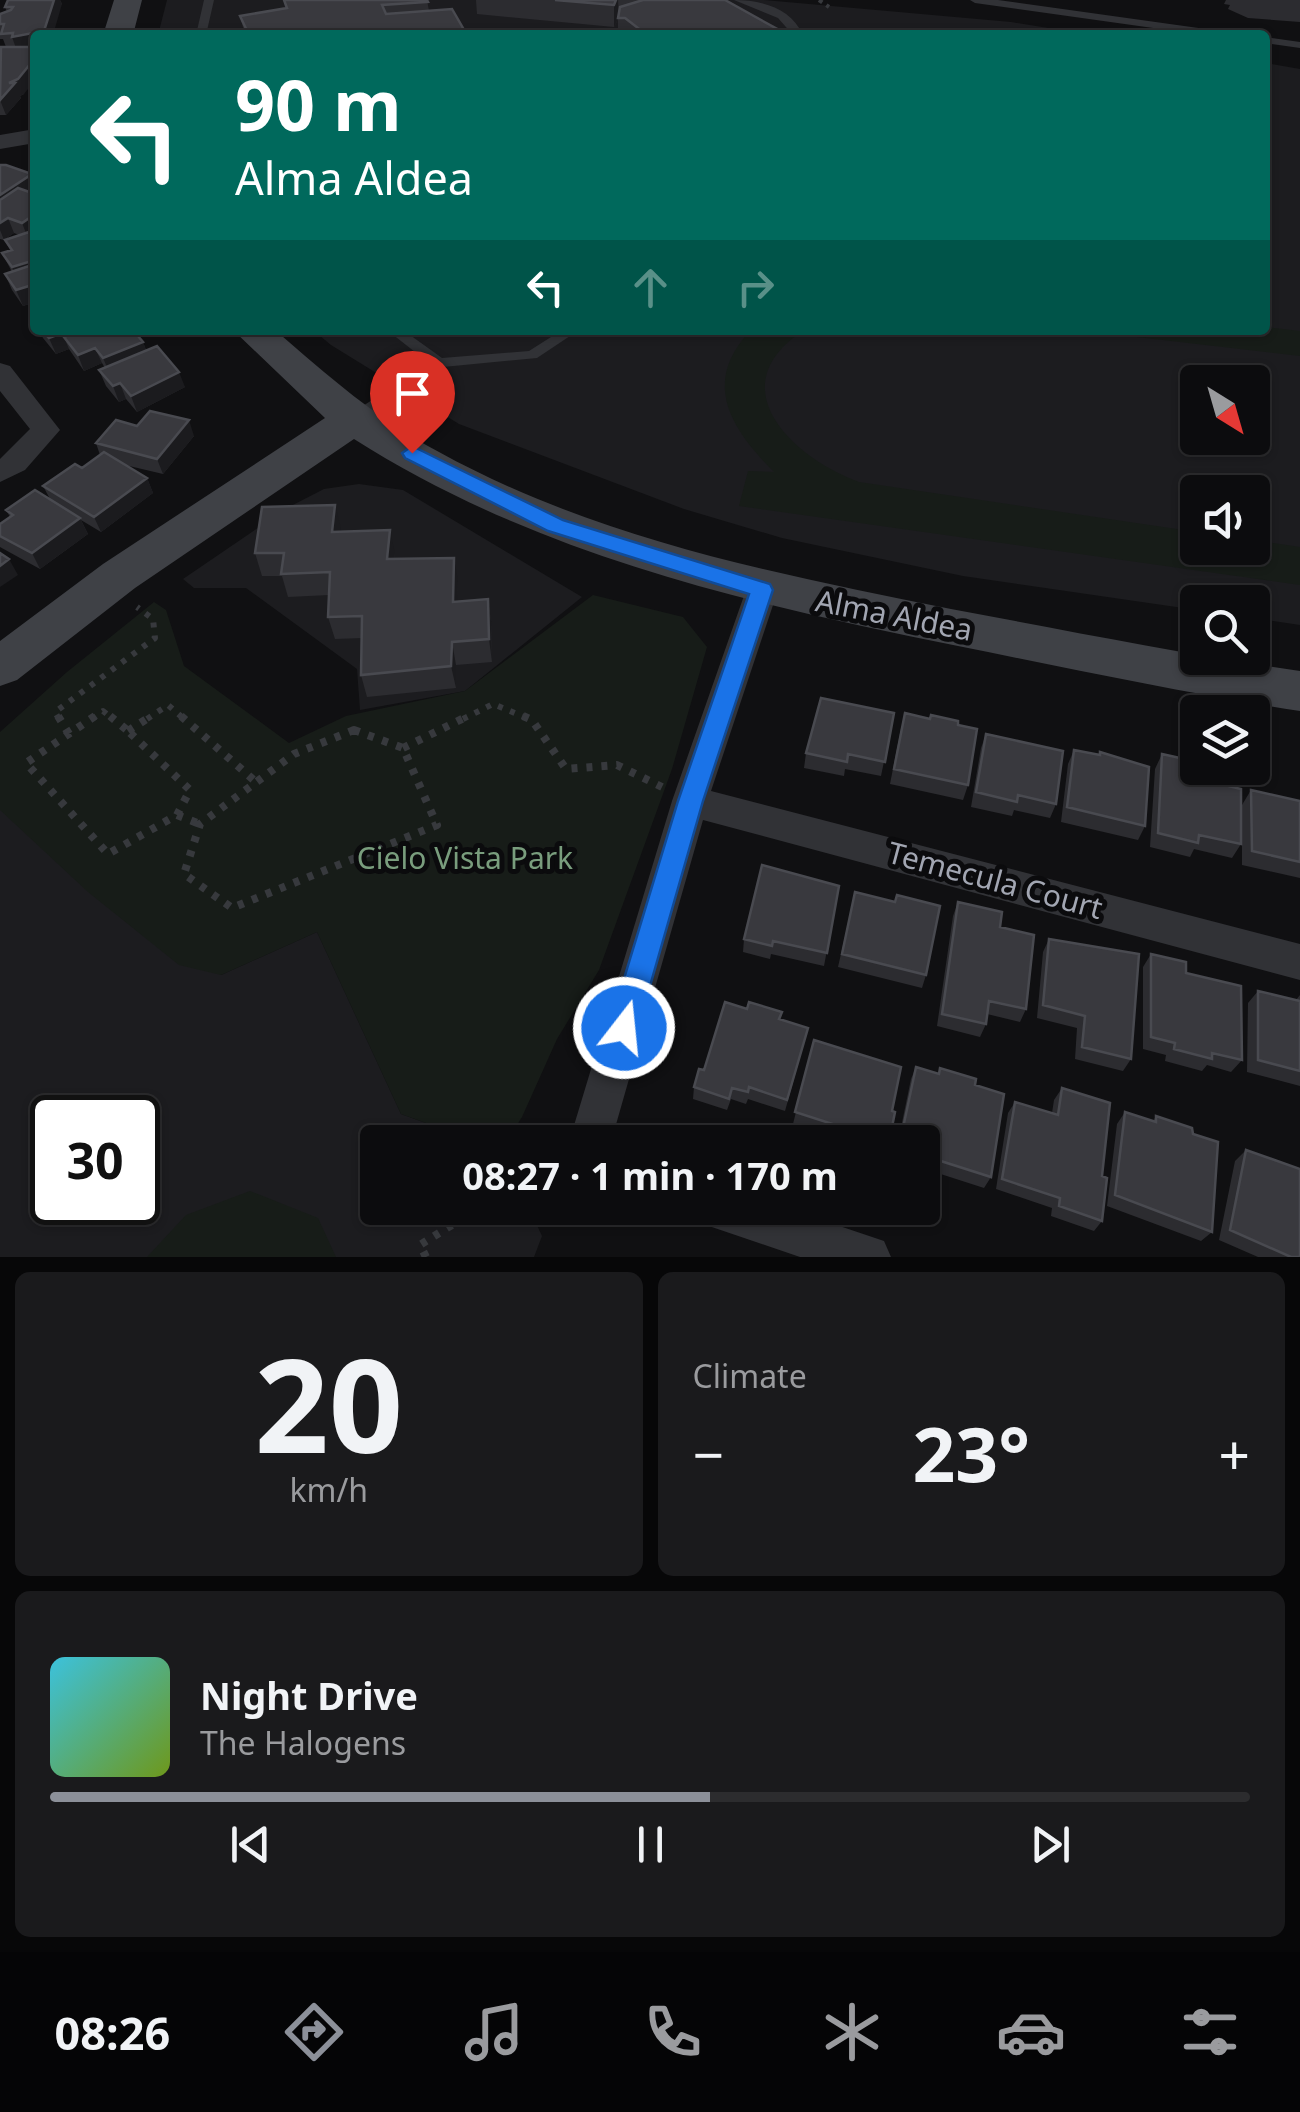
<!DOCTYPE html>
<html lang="en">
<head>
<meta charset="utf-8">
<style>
  :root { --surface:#0c0c0e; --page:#1a1a1c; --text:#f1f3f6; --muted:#9a9b9e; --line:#2c2c2e; --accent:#8c9099 }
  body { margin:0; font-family:"Noto Sans",sans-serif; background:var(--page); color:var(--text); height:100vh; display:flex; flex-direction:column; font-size:38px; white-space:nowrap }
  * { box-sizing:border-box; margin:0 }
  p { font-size:32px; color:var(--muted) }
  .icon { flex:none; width:55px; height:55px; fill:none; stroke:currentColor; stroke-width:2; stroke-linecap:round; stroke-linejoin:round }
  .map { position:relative; height:1257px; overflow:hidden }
  .side { display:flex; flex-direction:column; gap:15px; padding:15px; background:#070708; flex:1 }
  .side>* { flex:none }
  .top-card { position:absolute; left:30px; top:30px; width:1240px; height:305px; border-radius:10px; box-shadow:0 2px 8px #0004,0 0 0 2px var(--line); background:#00695c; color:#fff; overflow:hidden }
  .needle { width:65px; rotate:143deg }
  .fabs { position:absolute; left:1180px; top:365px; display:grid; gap:20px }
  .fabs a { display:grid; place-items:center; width:90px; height:90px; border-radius:10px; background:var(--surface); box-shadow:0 2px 8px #0004,0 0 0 2px var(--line); font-size:50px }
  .speed { position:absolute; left:30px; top:1095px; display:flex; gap:20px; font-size:50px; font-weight:700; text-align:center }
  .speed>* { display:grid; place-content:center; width:130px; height:130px; border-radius:50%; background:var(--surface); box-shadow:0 2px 8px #0004,0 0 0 2px var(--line); line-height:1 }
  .speed .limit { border:5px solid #111; border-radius:15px; background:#fff; color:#111 }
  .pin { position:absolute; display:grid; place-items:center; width:85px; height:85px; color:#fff; margin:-102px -42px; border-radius:50% 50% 50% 0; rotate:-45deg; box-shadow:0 0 10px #0007 }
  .pin .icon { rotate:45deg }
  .me { position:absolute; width:110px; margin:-55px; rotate:16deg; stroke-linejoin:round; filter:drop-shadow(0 0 8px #0008) }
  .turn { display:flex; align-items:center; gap:35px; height:210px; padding:0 40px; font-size:45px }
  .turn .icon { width:130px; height:130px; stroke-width:2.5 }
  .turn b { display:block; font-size:70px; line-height:85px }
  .lanes { display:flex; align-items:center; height:95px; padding:0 40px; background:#0003; justify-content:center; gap:50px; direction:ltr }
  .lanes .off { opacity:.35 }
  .big { font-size:75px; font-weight:700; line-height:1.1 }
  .side .tile { flex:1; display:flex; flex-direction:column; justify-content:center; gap:15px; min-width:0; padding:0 35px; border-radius:15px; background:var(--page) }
  .side .dial { align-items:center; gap:0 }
  .dial b { font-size:130px; line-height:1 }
  .song { display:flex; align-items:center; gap:30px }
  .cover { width:120px; height:120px; border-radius:15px; background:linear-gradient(135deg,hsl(190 70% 55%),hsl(80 70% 35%)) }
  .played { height:10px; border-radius:5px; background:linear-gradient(90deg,var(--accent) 55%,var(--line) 55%) }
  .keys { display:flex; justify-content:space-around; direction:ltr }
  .heat { display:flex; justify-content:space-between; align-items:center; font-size:55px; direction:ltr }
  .side .tiles { flex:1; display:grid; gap:15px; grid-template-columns:1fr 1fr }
  .tile:last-child { grid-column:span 2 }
  .trip { position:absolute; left:360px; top:1125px; width:580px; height:100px; border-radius:10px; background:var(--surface); box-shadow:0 2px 8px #0004,0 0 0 2px var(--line); font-weight:700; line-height:100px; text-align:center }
  .menu { display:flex; height:160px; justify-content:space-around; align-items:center; background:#050506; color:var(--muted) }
  .menu .icon { width:70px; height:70px }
  .menu .on { color:var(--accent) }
  .menu b { font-size:45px; color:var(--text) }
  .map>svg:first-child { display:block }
  .built { fill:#1c1c1f; fill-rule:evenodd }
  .green { fill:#171c18 }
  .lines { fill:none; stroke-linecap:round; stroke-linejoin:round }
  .path-far2 { stroke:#37393d; stroke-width:4; stroke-dasharray:4 5; stroke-linecap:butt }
  .path-far1 { stroke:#37393d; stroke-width:6; stroke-dasharray:5 8; stroke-linecap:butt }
  .path { stroke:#37393d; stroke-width:8; stroke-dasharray:6 9; stroke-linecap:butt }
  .lane { fill:#313236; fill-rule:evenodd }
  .street { fill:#313236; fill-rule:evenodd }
  .secondary { fill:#3f4146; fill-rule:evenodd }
  .wall { fill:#2c2c30 }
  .shaded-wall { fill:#1b1b1e }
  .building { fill:#39393e; stroke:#494a50; stroke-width:2.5 }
  .route { fill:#1a73e8; stroke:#114b97; stroke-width:2.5 }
  .labels { text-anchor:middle; stroke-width:10; stroke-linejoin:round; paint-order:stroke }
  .street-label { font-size:30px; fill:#a2a6b2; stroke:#0b0b0d }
  .park-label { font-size:30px; fill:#799d7d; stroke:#0b0b0d }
</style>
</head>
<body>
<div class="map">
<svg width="1300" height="1257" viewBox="0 0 1300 1257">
  <rect width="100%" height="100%" fill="#101012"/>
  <path class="built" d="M167,0H764L1011,22L1091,35H158Z
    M1265,63L1300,69V625L1253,618L1252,602H1198L1197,610L963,576L782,538L684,509L459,424L331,345L313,330H1265ZM1198,382H1252V438H1198ZM1198,492H1252V548H1198Z
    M359,484L403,490L582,597L465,691L360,710L357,669L246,588H194L183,579L287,508L324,489Z
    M0,807L221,975L317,932L401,1114L479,1142H378V1208H529L542,1236L534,1257H0ZM52,1118H138V1202H52Z"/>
  <path class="green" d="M1265,327L1300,331V356L1077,330Z
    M751,330H804C717,387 793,458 859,482L1197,532L1198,548H1252L1253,540L1300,547V585L739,506L748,471L774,472C732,430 700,383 751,330Z
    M593,595L683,617L707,647L672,769L599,970L557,1039L522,1117L506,1142H479L401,1114L317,932L221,975L179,965L88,892L0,810V732L67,672L154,602L166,610L184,666L289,743L346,716L465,691Z
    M250,1191L318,1218L336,1257H147L186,1215Z"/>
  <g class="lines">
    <path class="path-far2" d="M819,0L829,7"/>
    <path class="path-far1" d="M59,719L55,712L155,638L153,619L137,607
      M92,719L103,711L113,719
      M147,719L168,705L184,719
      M463,719L493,704L529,719"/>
    <path class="path" d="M58,716L69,734
      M95,716L26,763L108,854L177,815L190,790L128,731
      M110,716L128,731
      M181,716L256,782
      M523,716L532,720L566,769L617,765L662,787
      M354,730L403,748L437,825L232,908L184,874L200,824L294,754Z
      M128,731L151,716
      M403,748L468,716
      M177,815L200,824
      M426,1257L420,1245L479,1208"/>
    <path class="lane" d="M204,0H214L206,35H196Z
      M734,0C762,0 791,8 803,35H793L778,18Z
      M970,0H998L1227,32L1232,35H1203L975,3Z
      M1265,37L1300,42V48L1265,43Z
      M387,330H403L442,358L529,351L562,330H579L537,358L443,367L359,423H349L346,419L349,415L429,363Z"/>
    <path class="street" d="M35,129V143L0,149V135Z
      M0,363L10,366L60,430L25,470L0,482V459L30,429L0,391Z
      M762,578L773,582L778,590L711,791L1300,944V980L703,820L611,1142H569L672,801L746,590L751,582Z
      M697,1208H786L884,1241L891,1257H800L703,1224Z"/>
    <path class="secondary" d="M114,0H142L133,35H103Z
      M233,330H275C328,376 377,419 439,452C597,539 776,574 951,609C1069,631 1184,654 1300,671V711C1185,693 1072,669 958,646C747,603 538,556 354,439L135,588L17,680L0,686V641L103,564L325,418Z"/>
  </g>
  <path class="wall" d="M8,0H60L62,4L35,35L24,94L20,96L21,98L6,115H0V48L6,47L3,39H0V14L7,12L5,7Z
    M284,0H427L429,11L467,35H245L240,16L285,8Z
    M476,0H725L779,35H618V19L614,27L477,14Z
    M1226,0H1300V22L1248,18L1228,9L1230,5L1224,4Z
    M0,165L32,174L35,181V192L33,193L32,236L35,238V302L23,306L12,290L5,274L12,272L2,253L10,250L5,240L19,235L14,233L4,240L0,239Z
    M39,330H133L143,342L146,350L185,387L137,412L126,399L119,402L106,386L99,370L105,368L102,363L84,371L69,349L56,354L43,338Z
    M137,426L194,436L163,474L125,465L147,478L153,493L101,532L81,520L88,534L40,569L0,547V524L10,517L6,510L50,499L43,486L82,468L100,455L96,443Z
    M335,505L340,532L395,553L394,559L458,581L457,601L488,599L491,621L492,662L456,665V688L367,697L361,675L362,638L335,639L328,617L329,595L288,597L282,576H262L255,553Z
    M894,713L881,776L845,769L844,776L804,768L806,753Z
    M958,725L968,785L963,800L890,784L901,728Z
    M986,734L1056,804L1050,818L1014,810L1012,816L971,807L981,748Z
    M1074,750L1098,755L1100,752L1145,826L1138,840L1061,822L1068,764Z
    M1162,754L1203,780L1241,844L1232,858L1194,849L1190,857L1150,847L1155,769Z
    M1251,790L1300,801V878L1242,865V805Z
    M839,886L824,966L771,954L770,959L743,952L744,939Z
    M855,892L926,975L922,988L838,967Z
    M958,902L1000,927L1026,1009L1020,1022L987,1014L986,1024L980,1037L937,1026L953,916Z
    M1049,939L1131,1059L1123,1071L1075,1059L1077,1028L1037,1018L1043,952Z
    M1151,954L1186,973L1242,1060L1231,1072L1207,1065L1202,1071L1165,1061L1166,1055L1143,1049V967Z
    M1258,991L1296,1000L1300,995V1086L1247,1072L1248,1003Z
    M747,1009L782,1012L781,1019L805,1040L785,1111L748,1099L746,1104L731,1099L727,1110L693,1099L694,1087L704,1070Z
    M814,1040L892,1111L889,1142H850L793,1124Z
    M916,1067L938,1074L940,1068L975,1085L991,1177L984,1188L922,1168V1142H898L911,1079Z
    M1062,1088L1102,1176V1221L1094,1231L1051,1216L1052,1208L996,1189L1008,1113L1015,1102L1052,1113L1054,1100Z
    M1125,1112L1153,1121L1156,1116L1193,1134L1212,1232L1201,1241L1107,1206L1117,1124Z
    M1246,1150L1300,1257H1258L1219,1240L1235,1161Z"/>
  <path class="shaded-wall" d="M54,0H60L62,4L53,35H35V49L17,51L12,37Z
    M616,0H618L619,17L614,27V5Z
    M35,58V80L24,94L20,96L21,98L6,115L0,100L9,83Z
    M32,174L35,181V192L0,214V195Z
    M35,214V234L28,238L22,223Z
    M8,218L14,233L4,240L0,230V223Z
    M35,260V278L19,283L12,267Z
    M29,286L35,302L23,306L16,290Z
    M70,330H116L64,337L69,349L56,354L49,338Z
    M143,342L149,358L110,374L103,358Z
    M95,348L102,363L84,371L78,355Z
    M179,372L185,387L137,412L131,396Z
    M120,383L126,399L119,402L113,386Z
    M189,420L194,436L163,474L157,459Z
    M147,478L153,493L101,532L94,517Z
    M335,505L341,528L338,555L332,532Z
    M80,518L88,534L40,569L32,553Z
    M390,530L395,553L392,582L387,559Z
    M454,558L458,581L457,624L453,602Z
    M9,559L18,575L0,587V566Z
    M488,599L491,621L492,662L489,639Z
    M452,642L456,665V688L451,666Z"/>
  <path class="building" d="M8,0H54L44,31L12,37L13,33L1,34L4,24H0V14L11,10L13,7H5Z
    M284,0H427L428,2L382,5L386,14L452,9L467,35H249L240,16L287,8Z
    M555,0H616L614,5Z
    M643,0H725L779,30L778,35H647L625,18H618L620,7Z
    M556,30L558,35H530L529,33Z
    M1,47H35V58L18,79L9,83H15L0,100Z
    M0,165H6L32,174L0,195Z
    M18,188L35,194V214L22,223L8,218L0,223V200Z
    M29,232L35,238V260L12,267L2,253L12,250L5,240Z
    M35,264V294L29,286L16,290L5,274Z
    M42,330H70L49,338Z
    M83,330H133L143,342L103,358L95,348L78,355L64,337Z
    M157,346L179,372L131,396L120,383L113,386L99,370Z
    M150,411L189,420L157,459L96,443L116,420L137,426Z
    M104,452L147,478L94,517L43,486L75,464L82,468Z
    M35,490L80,518L32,553L0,536V524L13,515L6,510Z
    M335,505L332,532L390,530L387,559L454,558L453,602L488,599L489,639L452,642L451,666L361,675L362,616L328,617L330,572L281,574L284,553H255L262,507Z
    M0,553L9,559L0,566Z
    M821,698L894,713L885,762L848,754L847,762L806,753Z
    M905,713L930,719L931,715L958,721V725L977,729L968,785L894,769Z
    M986,734L1063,751L1056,804L1018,795L1017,802L976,792Z
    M1074,750L1100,755V752L1149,767L1145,826L1067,807Z
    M1162,754L1198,762V768H1203V780L1241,789V844L1199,835L1198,843L1158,833Z
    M1251,790L1300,801V862L1252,851Z
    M762,865L839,886L827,953L773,941L772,946L744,939Z
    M855,892L895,902L897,895L940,906L926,975L842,954Z
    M958,902L1002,912L1000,927L1034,935L1026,1009L989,1001L986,1024L942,1014Z
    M1049,939L1139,954L1131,1059L1082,1047L1085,1016L1043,1005Z
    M1151,954L1186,962V973L1241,986L1242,1060L1212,1053V1059L1174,1049L1175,1043L1151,1037Z
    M1258,991L1300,1001V1071L1258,1060Z
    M725,1002L747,1009L749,1002L782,1012L779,1019L808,1028L787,1100L749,1087L748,1092L732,1088L729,1099L694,1087L699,1069L704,1070Z
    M814,1040L901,1067L892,1111L895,1112L889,1142H860L853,1140L854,1131L795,1112Z
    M916,1067L939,1074L940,1068L976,1079L975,1085L1004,1094L991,1177L922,1155V1142H900Z
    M1062,1088L1110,1103L1102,1176L1107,1178L1102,1221L1059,1206L1060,1198L1002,1179L1015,1102L1058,1115Z
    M1125,1112L1156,1122V1116L1192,1128L1193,1134L1218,1142L1212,1232L1115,1195Z
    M1246,1150L1300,1169V1257H1291L1230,1230Z"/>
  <path class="route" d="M412,446L563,520L770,584L773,590L703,801L638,1028L634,1038L624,1042L613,1038L609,1028L678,801L749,594L548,531L405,458L402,453Z"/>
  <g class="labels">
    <g class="street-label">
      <text transform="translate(894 616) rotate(11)" y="10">Alma Aldea</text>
      <text transform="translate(995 881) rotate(15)" y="10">Temecula Court</text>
    </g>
    <g class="park-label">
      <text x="465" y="869">Cielo Vista Park</text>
    </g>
  </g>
</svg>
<div class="fabs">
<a><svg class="needle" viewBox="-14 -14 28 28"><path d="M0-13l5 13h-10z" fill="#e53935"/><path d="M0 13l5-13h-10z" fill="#9a9b9e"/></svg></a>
<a><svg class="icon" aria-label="sound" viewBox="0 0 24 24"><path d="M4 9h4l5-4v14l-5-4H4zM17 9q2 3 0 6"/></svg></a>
<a><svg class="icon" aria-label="search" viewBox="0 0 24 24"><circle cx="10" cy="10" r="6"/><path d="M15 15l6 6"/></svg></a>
<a><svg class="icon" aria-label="layers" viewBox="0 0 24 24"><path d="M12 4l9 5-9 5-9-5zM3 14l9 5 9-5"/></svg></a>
</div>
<div class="speed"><div class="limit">30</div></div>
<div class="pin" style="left:412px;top:453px;background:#d93025"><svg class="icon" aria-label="arrive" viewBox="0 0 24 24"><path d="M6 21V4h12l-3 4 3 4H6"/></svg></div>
<svg class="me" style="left:624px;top:1028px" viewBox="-20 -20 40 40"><circle r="17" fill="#1a73e8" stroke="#fff" stroke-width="3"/><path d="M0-11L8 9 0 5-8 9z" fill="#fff"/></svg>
<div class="trip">08:27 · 1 min · 170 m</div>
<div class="top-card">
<div class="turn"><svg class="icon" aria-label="left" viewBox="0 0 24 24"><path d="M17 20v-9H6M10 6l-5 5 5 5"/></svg><div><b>90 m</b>Alma Aldea</div></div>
<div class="lanes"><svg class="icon" aria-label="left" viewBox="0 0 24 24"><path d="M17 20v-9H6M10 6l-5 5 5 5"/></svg><svg class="icon off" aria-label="ahead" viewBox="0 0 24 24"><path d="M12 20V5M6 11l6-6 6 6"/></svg><svg class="icon off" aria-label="right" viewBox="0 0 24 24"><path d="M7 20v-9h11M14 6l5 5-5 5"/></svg></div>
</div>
</div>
<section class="side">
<div class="tiles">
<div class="tile dial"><b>20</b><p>km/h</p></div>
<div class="tile"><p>Climate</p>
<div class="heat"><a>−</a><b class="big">23°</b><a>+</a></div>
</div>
<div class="tile">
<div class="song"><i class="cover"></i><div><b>Night Drive</b><p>The Halogens</p></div></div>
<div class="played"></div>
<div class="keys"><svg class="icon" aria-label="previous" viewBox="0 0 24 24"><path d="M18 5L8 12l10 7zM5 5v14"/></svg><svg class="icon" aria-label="pause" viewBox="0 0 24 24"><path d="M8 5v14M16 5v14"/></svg><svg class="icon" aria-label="next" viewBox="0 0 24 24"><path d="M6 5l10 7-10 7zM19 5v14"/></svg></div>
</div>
</div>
</section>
<nav class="menu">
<b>08:26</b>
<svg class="icon on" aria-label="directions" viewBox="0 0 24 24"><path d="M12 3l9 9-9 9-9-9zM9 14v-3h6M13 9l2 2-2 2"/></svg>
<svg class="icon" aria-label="music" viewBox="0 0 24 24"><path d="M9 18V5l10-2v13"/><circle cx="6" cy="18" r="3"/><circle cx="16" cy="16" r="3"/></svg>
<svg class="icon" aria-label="phone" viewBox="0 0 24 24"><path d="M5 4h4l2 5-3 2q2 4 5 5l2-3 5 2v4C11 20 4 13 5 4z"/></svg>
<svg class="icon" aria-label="climate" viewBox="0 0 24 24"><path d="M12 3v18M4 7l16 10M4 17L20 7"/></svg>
<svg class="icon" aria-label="car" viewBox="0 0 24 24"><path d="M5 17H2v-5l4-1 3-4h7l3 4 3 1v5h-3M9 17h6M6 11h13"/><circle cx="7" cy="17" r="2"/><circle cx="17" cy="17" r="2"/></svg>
<svg class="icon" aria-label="filters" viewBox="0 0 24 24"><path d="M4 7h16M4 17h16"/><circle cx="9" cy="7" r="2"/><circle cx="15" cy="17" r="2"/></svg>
</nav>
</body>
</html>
